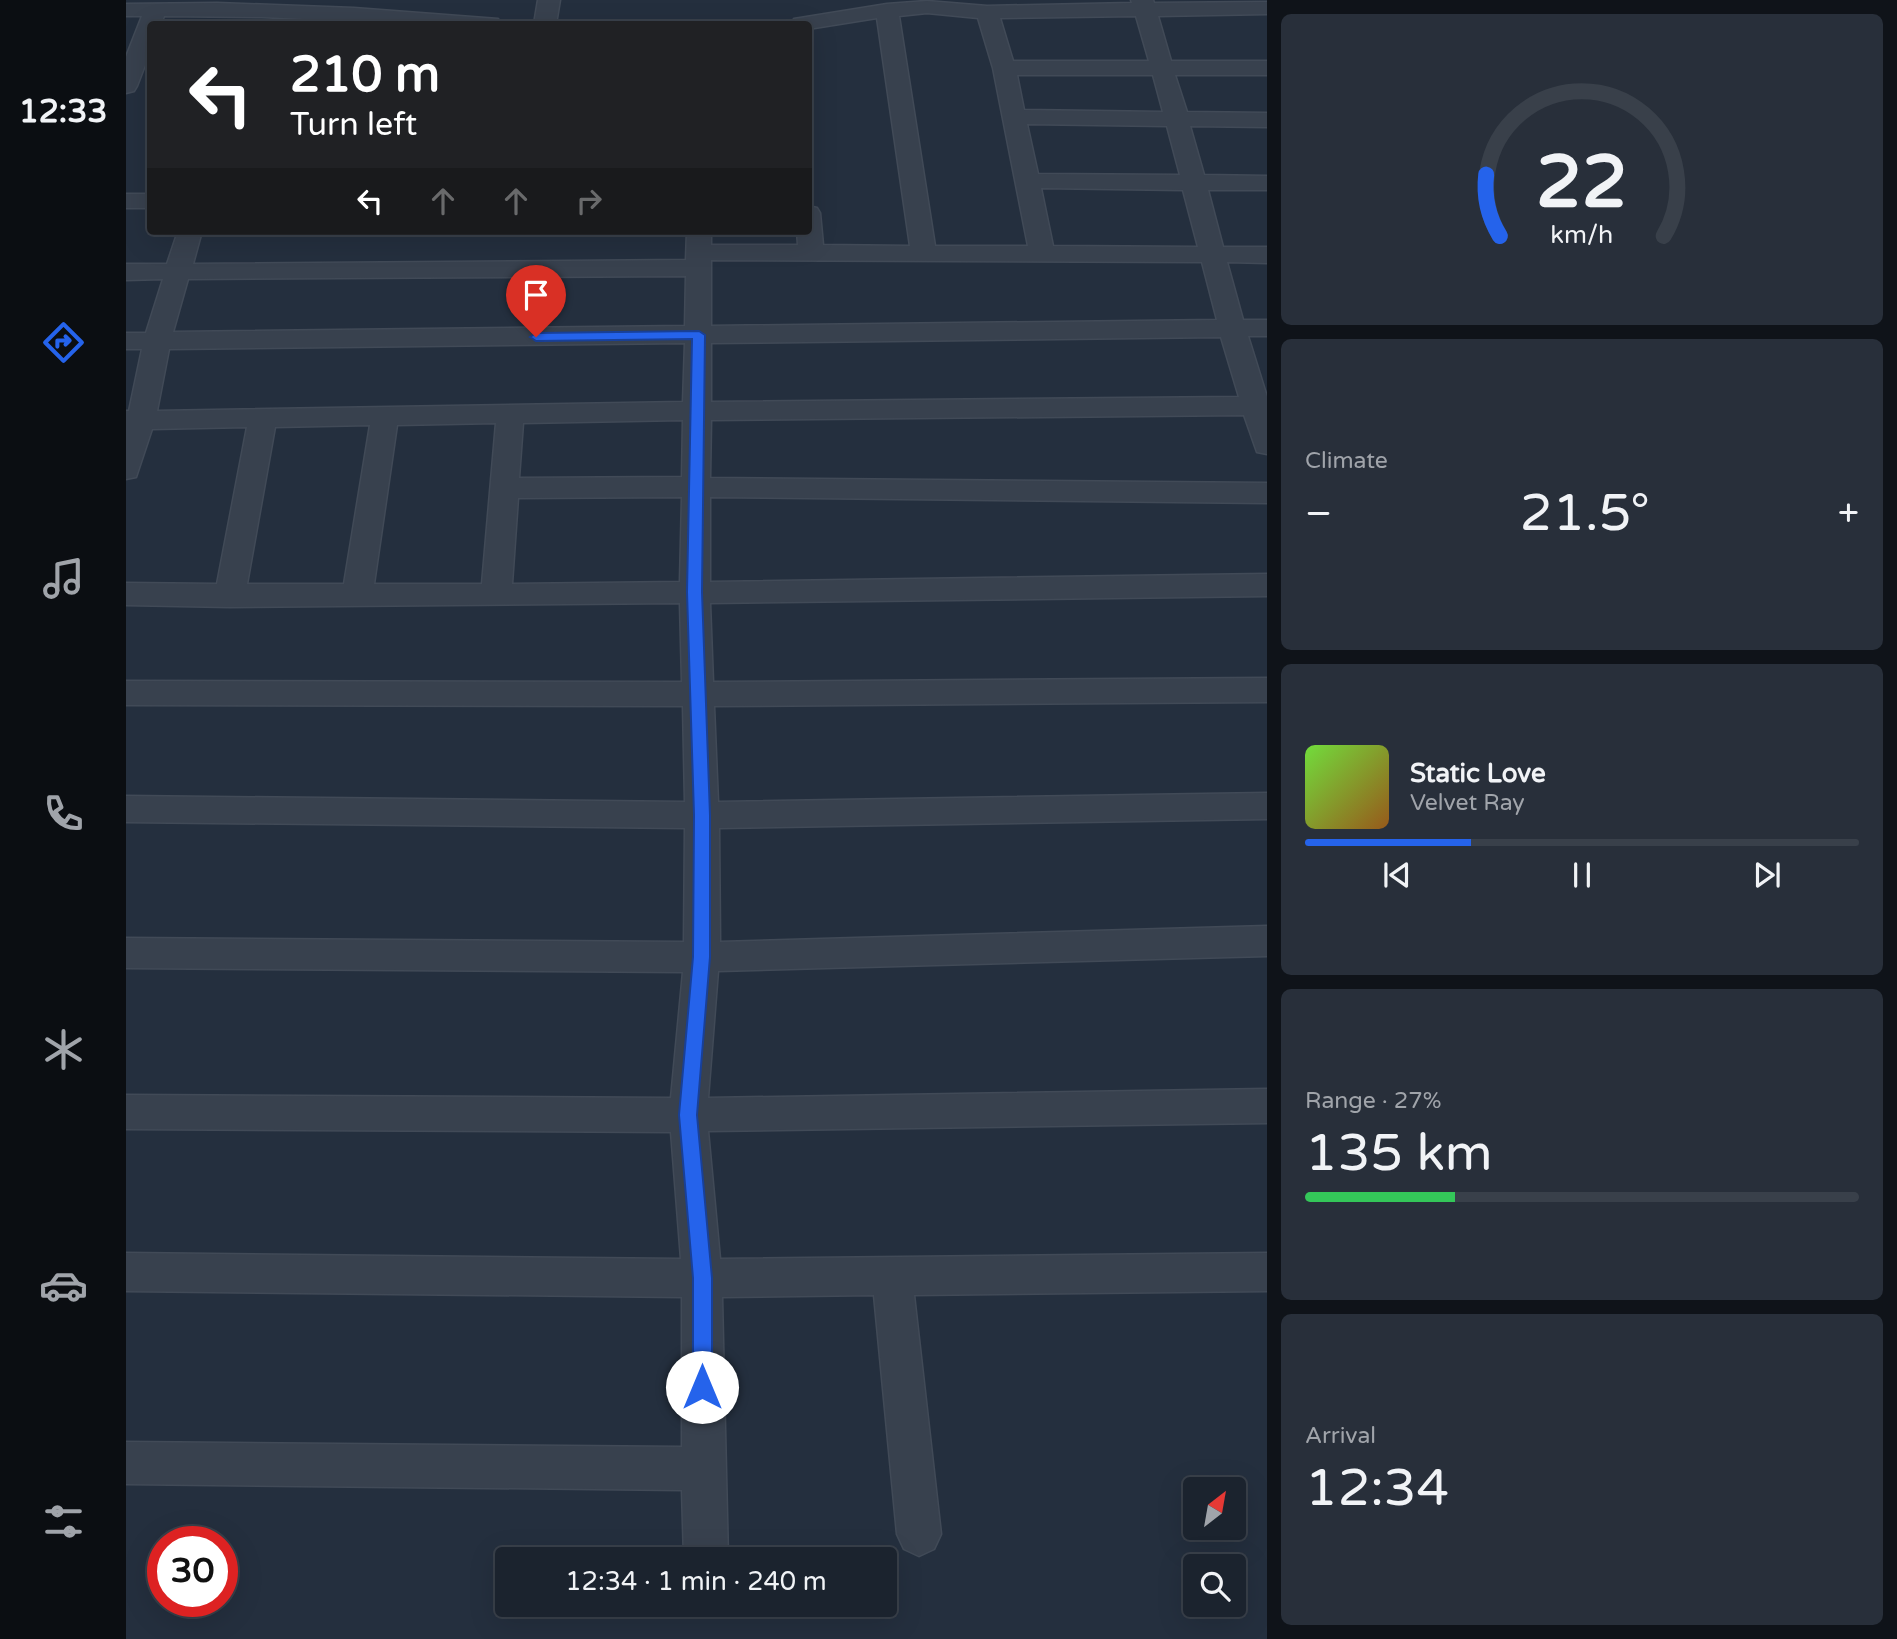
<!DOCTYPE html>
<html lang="en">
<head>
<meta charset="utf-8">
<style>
  :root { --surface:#1b232e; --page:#282f3a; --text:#f1f3f6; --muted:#a0a4aa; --line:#39404a; --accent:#2563eb }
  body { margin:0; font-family:"Varela Round",sans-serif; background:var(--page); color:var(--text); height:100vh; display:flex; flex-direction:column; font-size:26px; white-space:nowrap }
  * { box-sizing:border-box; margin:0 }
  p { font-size:23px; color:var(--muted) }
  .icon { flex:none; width:38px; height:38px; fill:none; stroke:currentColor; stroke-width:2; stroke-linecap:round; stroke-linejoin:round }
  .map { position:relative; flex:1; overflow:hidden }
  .sheet { display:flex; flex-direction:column; gap:14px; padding:14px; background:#0f1319; width:630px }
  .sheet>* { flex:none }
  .guide { position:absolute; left:21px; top:21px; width:665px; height:214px; border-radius:7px; box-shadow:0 7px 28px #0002,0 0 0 2px var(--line); background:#202124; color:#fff; overflow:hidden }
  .needle { width:46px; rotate:31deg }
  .controls { position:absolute; left:1057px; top:1477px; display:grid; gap:14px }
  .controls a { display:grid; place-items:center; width:63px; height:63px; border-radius:7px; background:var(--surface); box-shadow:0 7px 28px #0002,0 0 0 2px var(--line); font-size:35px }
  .speed { position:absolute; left:21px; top:1526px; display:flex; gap:14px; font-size:35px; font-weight:700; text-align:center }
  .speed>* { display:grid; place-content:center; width:91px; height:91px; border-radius:50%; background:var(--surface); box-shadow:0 7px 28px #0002,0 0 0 2px var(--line); line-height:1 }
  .speed .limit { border:10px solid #d22; background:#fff; color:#111 }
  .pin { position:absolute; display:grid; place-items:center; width:60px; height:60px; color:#fff; margin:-72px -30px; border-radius:50% 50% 50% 0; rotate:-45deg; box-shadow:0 0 7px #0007 }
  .pin .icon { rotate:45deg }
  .me { position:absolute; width:77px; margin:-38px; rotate:0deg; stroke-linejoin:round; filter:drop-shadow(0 0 5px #0008) }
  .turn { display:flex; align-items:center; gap:24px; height:147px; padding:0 28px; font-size:32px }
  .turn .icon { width:91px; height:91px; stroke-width:2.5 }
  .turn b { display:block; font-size:49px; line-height:60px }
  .lanes { display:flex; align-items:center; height:66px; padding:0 28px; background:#0003; justify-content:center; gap:35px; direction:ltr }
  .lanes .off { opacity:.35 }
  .big { font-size:52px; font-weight:600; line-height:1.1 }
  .sheet .tile { flex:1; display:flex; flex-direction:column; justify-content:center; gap:10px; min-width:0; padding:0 24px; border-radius:10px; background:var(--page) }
  .sheet .dial { align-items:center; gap:0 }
  .dial svg { height:182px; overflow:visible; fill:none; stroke:var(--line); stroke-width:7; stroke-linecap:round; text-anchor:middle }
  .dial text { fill:var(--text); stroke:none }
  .song { display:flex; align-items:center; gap:21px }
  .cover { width:84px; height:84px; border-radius:10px; background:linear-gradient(135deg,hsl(100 70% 55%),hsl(30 70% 35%)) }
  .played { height:7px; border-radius:4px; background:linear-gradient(90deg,var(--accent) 30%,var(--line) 30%) }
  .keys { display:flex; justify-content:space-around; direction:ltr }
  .heat { display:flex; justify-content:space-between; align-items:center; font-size:38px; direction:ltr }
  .charge { height:10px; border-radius:5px; background:linear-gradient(90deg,#34c759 27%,var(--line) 0) }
  .trip { position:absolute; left:369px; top:1547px; width:402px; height:70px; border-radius:7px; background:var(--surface); box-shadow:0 7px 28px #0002,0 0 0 2px var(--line); font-weight:600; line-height:70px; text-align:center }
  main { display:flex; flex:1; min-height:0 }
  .menu { display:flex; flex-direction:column; width:126px; justify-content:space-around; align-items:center; background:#0b0e12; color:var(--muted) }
  .menu .icon { width:49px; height:49px }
  .menu .current { color:var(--accent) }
  .menu b { font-size:32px; color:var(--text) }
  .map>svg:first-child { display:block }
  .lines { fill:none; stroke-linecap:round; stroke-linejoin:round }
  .street-casing { stroke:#414a57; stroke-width:3 }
  .street { fill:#38414e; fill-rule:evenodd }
  .route { fill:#2563eb; stroke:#184099; stroke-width:2 }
</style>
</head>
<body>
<main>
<nav class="menu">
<b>12:33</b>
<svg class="icon current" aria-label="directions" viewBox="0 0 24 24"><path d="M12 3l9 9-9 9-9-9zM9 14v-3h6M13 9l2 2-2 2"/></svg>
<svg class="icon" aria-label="music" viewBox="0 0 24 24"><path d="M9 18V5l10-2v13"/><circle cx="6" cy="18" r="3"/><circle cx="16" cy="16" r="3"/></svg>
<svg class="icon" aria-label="phone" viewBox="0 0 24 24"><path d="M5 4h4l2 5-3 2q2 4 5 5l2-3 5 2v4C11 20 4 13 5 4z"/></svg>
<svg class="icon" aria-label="climate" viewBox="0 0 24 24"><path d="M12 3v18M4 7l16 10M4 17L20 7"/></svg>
<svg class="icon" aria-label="car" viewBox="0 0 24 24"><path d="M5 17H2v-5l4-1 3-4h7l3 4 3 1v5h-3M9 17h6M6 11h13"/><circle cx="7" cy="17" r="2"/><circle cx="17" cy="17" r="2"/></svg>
<svg class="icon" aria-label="filters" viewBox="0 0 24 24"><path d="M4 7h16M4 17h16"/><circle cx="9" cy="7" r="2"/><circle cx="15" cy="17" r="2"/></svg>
</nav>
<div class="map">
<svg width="1141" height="1639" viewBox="0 0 1141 1639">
  <rect width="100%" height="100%" fill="#242f3e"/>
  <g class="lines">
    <defs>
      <path id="street" d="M412,0H434L430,24H408Z
        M1005,0H1027L1028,3L1141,2V14L1032,16L1045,61H1141V75H1049L1061,112L1141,113V127L1064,126L1078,175L1141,176V190H1082L1097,247H1141V263L1101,262L1117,320H1141V336H1122L1141,397V454L1131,452L1118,415L585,420L584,478L1141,483V503L584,497V582L1141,574V596L584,603L587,682L1141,678V702L588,706L592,802L1141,793V819L593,828L594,942L1141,926V956L592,971L582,1098L1141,1089V1123L582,1131L594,1259L1141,1253V1291L788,1295L815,1534L808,1549L793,1556L778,1549L771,1534L748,1295L596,1297L602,1559H558L556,1490L0,1484V1442L556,1447V1297L0,1291V1253L555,1259L545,1132L0,1129V1095L545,1098L557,972L0,968V938L558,942L559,828L0,822V796L559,802L557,706L0,705V681L556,682L554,603L104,607L0,605V583L91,584L121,427L26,429L10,477L0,479V411H3L16,349H0V333H20L37,279L0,280V264H41L52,231H76L67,264L560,260L561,231H585V245H672L671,231H682V206L691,208L694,213L697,245L784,246L751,18L682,29V24H665L668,19L761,4L801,1L861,6L1006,3ZM801,13L852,18L867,68L902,246H809L773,16ZM1010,16L1023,61H887L874,18ZM891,75H1027L1037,112L898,110ZM901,124L1041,126L1054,175L912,174ZM915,188L1057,190L1072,247L927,246ZM585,260L1076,262L1091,320L585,326ZM560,276L559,326L47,332L62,279ZM1095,337L1113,397L585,402V343ZM559,343L557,402L31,411L43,349ZM557,420L556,477L393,478L397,423ZM370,423L356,584H248L271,425ZM244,425L218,584H121L149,427ZM556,497L554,582L386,584L392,498Z
        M91,3L228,8L372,19L375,24H286L136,17L38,16L35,24H24V52L11,86L8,91L0,93V57L16,16H0V4Z
        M0,194H24V208H0Z"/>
    </defs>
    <use href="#street" class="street-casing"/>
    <use href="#street" class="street"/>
  </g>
  <path class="route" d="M573,331L579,335L576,592L584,815V957L571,1115L586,1278V1387L583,1394L576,1397L569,1394L567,1387V1278L553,1115L567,957L568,815L561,592L566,339L410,341L404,337L410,333Z"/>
</svg>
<div class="controls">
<a><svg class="needle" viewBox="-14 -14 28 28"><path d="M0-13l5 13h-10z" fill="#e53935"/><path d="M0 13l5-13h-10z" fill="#a0a4aa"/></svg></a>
<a><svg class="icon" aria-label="search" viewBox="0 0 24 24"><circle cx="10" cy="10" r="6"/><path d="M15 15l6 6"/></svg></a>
</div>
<div class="speed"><div class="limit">30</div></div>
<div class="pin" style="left:410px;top:337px;background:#d93025"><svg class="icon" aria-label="arrive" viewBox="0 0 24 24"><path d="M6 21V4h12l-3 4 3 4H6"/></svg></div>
<svg class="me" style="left:576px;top:1387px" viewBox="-20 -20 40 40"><circle r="19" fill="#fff"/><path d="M0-13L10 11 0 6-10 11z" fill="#2563eb"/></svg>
<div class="trip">12:34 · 1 min · 240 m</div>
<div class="guide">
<div class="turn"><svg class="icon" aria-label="left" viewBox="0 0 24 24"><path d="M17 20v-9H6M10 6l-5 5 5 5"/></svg><div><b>210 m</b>Turn left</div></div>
<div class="lanes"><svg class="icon" aria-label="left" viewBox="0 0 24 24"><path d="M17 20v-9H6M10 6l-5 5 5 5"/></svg><svg class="icon off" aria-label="ahead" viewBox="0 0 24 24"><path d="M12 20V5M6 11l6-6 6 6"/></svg><svg class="icon off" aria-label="ahead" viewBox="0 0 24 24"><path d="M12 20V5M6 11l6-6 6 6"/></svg><svg class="icon off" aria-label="right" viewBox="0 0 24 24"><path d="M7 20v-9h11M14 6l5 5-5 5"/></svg></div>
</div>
</div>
<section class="sheet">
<div class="tile dial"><svg viewBox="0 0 100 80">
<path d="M14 69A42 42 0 1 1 86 69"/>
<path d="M14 69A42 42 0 0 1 8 42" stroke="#2563eb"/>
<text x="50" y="56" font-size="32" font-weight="700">22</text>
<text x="50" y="72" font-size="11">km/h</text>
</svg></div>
<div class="tile"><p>Climate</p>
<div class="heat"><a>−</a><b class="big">21.5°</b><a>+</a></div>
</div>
<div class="tile">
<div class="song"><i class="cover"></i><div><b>Static Love</b><p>Velvet Ray</p></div></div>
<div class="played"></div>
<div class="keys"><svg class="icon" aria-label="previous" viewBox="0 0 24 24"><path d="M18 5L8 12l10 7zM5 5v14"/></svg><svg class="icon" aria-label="pause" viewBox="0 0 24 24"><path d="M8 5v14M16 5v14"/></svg><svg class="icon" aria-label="next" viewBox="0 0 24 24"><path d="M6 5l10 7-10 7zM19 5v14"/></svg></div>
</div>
<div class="tile"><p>Range · 27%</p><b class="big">135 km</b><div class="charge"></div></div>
<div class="tile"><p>Arrival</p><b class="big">12:34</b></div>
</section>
</main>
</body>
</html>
